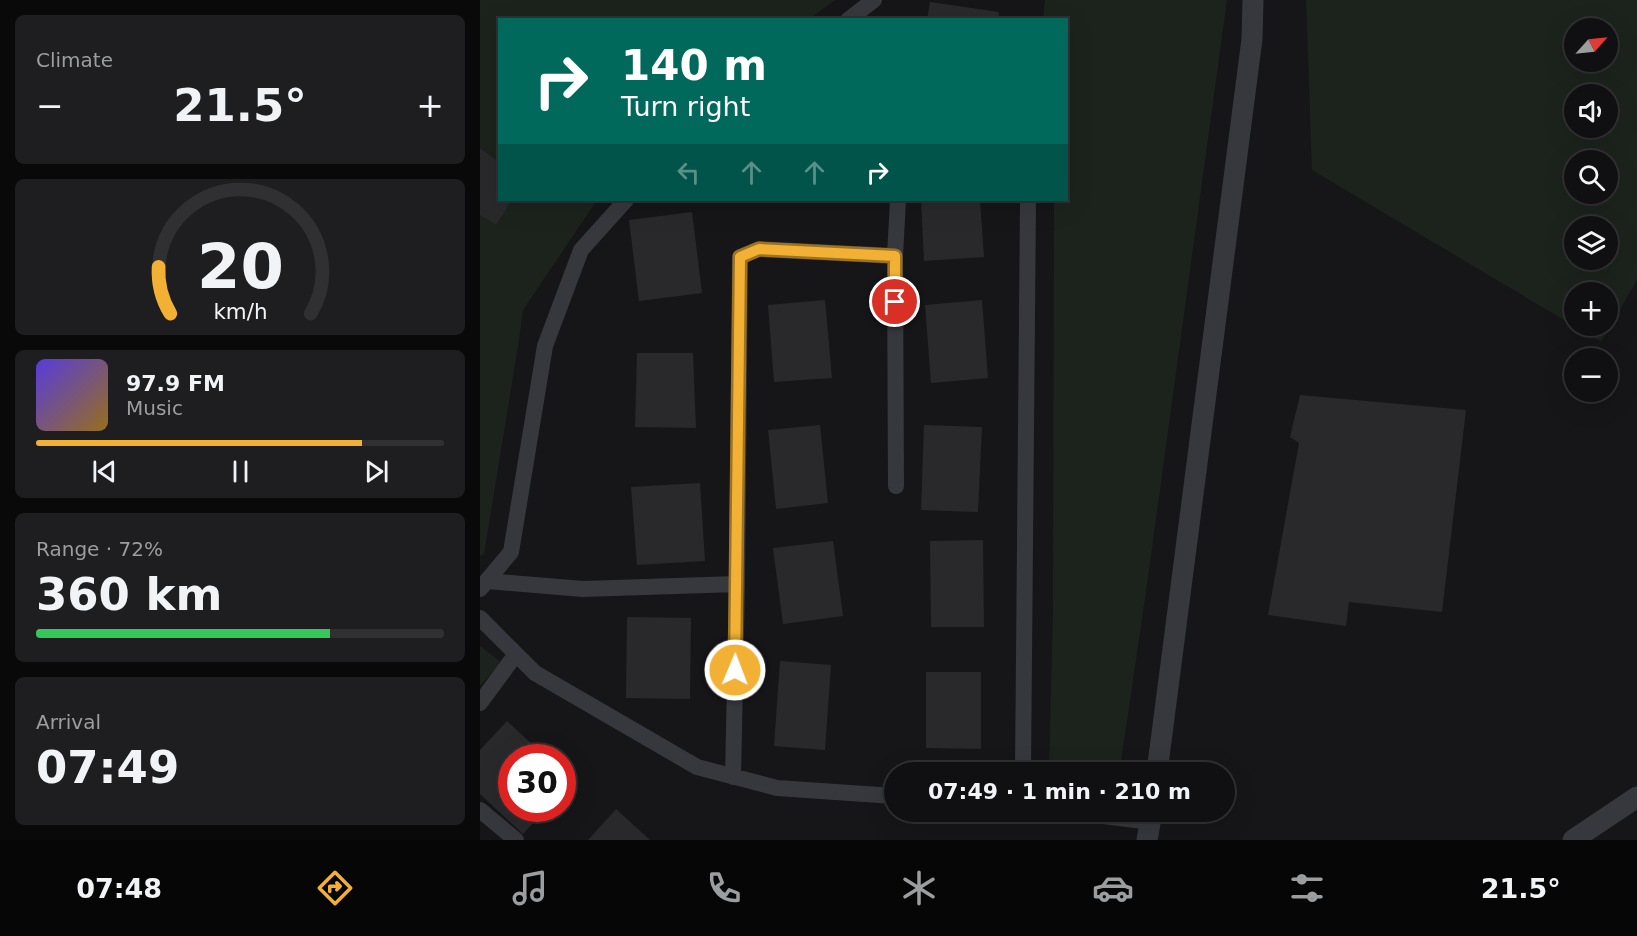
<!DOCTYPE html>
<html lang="en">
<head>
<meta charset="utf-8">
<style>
  :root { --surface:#101012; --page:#1e1e20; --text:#f1f3f6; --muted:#9c9d9f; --line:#303032; --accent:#f2b134 }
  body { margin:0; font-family:"DejaVu Sans",sans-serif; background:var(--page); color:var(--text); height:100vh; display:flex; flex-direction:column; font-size:22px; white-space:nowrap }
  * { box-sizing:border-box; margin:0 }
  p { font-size:20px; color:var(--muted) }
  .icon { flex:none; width:33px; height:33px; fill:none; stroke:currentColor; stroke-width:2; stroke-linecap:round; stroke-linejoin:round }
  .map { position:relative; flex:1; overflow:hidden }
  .details { display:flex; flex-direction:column; gap:15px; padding:15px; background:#09090a; width:480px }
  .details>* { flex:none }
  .guide { position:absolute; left:18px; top:18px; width:570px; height:183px; border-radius:0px; box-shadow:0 6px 24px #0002,0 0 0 2px var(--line); background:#00695c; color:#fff; overflow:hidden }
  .needle { width:39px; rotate:63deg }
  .fabs { position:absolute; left:1084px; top:18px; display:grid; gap:12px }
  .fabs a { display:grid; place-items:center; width:54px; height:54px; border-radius:50%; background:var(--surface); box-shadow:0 6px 24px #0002,0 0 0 2px var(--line); font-size:30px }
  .speed { position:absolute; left:18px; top:744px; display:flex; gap:12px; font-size:30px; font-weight:700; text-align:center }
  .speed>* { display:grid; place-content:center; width:78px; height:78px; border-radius:50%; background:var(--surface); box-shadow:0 6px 24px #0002,0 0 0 2px var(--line); line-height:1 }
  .speed .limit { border:9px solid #d22; background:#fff; color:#111 }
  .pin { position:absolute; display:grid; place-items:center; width:51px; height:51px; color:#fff; margin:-26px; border:3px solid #fff; border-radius:50%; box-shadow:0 2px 6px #0007 }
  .me { position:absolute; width:66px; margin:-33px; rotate:1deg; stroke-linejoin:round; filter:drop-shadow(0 0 4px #0008) }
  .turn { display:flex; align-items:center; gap:21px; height:126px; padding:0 24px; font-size:27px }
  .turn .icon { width:78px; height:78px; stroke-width:2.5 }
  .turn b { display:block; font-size:42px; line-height:51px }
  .lanes { display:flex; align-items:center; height:57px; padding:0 24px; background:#0003; justify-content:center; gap:30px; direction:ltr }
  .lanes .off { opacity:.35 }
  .big { font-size:45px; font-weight:700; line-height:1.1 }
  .details .card { flex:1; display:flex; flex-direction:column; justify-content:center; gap:9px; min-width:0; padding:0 21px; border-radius:9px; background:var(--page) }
  .details .dial { align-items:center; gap:0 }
  .dial svg { height:156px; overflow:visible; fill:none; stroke:var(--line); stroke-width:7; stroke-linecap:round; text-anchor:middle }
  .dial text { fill:var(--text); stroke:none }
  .song { display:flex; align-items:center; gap:18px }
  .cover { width:72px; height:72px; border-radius:9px; background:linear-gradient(135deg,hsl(250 70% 55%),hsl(40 70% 35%)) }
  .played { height:6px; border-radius:3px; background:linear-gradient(90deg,var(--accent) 80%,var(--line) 80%) }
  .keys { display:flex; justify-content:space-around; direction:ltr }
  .heat { display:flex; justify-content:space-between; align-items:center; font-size:33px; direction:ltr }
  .charge { height:9px; border-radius:4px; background:linear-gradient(90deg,#34c759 72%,var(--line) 0) }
  .trip { position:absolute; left:404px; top:762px; width:351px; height:60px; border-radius:30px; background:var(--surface); box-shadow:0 6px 24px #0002,0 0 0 2px var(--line); font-weight:700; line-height:60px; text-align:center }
  .tab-bar { display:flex; height:96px; justify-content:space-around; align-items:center; background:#060607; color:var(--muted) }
  .tab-bar .icon { width:42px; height:42px }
  .tab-bar .on { color:var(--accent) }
  .tab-bar b { font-size:27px; color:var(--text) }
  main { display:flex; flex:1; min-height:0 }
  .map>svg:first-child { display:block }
  .green { fill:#1c231d; fill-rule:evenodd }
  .building { fill:#29292c }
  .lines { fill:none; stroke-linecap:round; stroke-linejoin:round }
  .minor { stroke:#37383d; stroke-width:16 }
  .tertiary { stroke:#37383d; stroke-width:21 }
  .route-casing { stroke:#9d7322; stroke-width:15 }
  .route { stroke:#f2b134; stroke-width:10 }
</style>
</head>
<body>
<main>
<section class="details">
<div class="card"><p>Climate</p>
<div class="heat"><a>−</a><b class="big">21.5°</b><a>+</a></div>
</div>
<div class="card dial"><svg viewBox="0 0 100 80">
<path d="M14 69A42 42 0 1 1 86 69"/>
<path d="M14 69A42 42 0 0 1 8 45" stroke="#f2b134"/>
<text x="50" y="56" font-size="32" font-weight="700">20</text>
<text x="50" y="72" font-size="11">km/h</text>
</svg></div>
<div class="card">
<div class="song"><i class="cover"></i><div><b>97.9 FM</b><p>Music</p></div></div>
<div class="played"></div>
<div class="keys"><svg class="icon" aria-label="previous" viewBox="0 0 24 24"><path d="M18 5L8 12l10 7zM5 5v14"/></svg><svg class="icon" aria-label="pause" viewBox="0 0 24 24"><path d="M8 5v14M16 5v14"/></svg><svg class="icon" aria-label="next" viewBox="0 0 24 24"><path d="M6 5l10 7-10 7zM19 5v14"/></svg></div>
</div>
<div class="card"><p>Range · 72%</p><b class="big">360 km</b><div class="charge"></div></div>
<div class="card"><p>Arrival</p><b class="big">07:49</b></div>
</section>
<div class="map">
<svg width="1157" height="840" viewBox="0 0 1157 840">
  <rect width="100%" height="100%" fill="#161618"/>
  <path class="green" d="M0,0H355L329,19L20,20V200H117L43,310L39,340L4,554L0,556Z
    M565,0H747L665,599L640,768L637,772H569L573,613L574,200H586V20L563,19Z
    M826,0H1157V280L1121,342L832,170ZM1128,28V62H1095V28ZM1095,94H1128V128H1095ZM1095,160H1128V194H1095ZM1128,226V260H1095V226ZM1128,292V326H1095V292Z
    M0,646L21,662L0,686Z"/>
  <path class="building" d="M450,2L519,12L518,20H447Z
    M0,148L20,163V200H32L16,225L0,215Z
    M441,200H500L504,257L444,261Z
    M212,212L222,293L159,301L149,220Z
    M345,300L352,378L294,382L288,305Z
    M502,300L508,378L451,383L445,305Z
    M157,353H213L216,428L155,427Z
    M820,395L986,410L962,612L869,602L866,626L788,615L819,443L810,437Z
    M340,425L348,503L296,509L288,430Z
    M444,425L502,427L498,512L441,510Z
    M220,483L225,561L157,565L151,487Z
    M503,540L504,627H451L450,541Z
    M353,541L363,616L303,624L293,548Z
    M147,617L211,618L210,699L146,698Z
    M300,661L351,665L345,750L294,746Z
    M446,672H501V749L446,748Z
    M27,721L67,758H32V808H67L43,834L0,794V750Z
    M82,772L92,781L82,791Z
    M136,809L170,840H108Z"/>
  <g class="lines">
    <path class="minor" d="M368,20L394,0
      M416,486L415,256L418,200
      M7,581L103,589L257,584
      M0,589L31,552L65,346L101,250L146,200
      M0,618L55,673L217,767L297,788L414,796
      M0,703L36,654
      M543,772L548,200
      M253,777L257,584L260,257L279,249L415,256
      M0,810L36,840
      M593,812L671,822"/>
    <path class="tertiary" d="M677,772L772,39L773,0
      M667,840L672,812
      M1093,840L1157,797"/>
  </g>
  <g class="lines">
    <defs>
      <path id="route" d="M255,670L260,257L279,249L415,256V302"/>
    </defs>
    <use href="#route" class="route-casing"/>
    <use href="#route" class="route"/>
  </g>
</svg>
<div class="fabs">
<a><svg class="needle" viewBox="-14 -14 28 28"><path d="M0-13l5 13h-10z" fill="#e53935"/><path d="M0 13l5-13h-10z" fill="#9c9d9f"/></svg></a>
<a><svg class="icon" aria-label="sound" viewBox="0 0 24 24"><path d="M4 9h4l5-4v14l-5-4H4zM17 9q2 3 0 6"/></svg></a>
<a><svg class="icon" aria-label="search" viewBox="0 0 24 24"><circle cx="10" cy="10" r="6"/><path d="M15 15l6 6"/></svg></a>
<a><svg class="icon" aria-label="layers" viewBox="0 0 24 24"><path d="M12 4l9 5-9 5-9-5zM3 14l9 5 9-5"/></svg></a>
<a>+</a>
<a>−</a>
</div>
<div class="speed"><div class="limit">30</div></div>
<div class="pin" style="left:415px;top:302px;background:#d93025"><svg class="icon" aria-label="arrive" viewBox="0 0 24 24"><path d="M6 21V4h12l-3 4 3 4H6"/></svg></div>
<svg class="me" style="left:255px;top:670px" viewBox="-20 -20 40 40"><circle r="17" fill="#f2b134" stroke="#fff" stroke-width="3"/><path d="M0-11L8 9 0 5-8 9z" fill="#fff"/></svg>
<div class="trip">07:49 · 1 min · 210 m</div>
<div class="guide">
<div class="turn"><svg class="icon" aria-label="right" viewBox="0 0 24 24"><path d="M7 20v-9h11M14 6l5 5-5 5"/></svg><div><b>140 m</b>Turn right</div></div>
<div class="lanes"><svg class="icon off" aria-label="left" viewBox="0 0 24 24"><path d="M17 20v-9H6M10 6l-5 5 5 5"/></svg><svg class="icon off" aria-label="ahead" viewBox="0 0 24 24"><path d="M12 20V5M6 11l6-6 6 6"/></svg><svg class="icon off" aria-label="ahead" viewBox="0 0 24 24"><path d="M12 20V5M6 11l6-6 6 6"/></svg><svg class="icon" aria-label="right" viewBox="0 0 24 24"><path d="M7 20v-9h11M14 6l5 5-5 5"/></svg></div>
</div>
</div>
</main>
<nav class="tab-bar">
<b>07:48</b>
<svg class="icon on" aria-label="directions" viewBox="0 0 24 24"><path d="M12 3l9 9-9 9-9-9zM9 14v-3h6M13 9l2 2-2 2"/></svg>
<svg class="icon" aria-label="music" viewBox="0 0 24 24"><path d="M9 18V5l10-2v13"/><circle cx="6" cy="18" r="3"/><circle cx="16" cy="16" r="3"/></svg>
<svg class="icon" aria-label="phone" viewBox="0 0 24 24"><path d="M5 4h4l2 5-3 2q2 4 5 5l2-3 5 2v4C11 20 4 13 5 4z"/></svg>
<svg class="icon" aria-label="climate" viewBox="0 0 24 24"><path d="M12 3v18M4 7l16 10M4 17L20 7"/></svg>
<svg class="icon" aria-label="car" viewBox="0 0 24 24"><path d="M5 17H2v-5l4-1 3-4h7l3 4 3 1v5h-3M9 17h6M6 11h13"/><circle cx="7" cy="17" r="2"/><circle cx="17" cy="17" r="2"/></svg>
<svg class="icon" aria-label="filters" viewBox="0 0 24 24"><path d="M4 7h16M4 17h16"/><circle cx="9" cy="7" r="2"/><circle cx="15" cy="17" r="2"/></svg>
<b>21.5°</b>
</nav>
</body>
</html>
